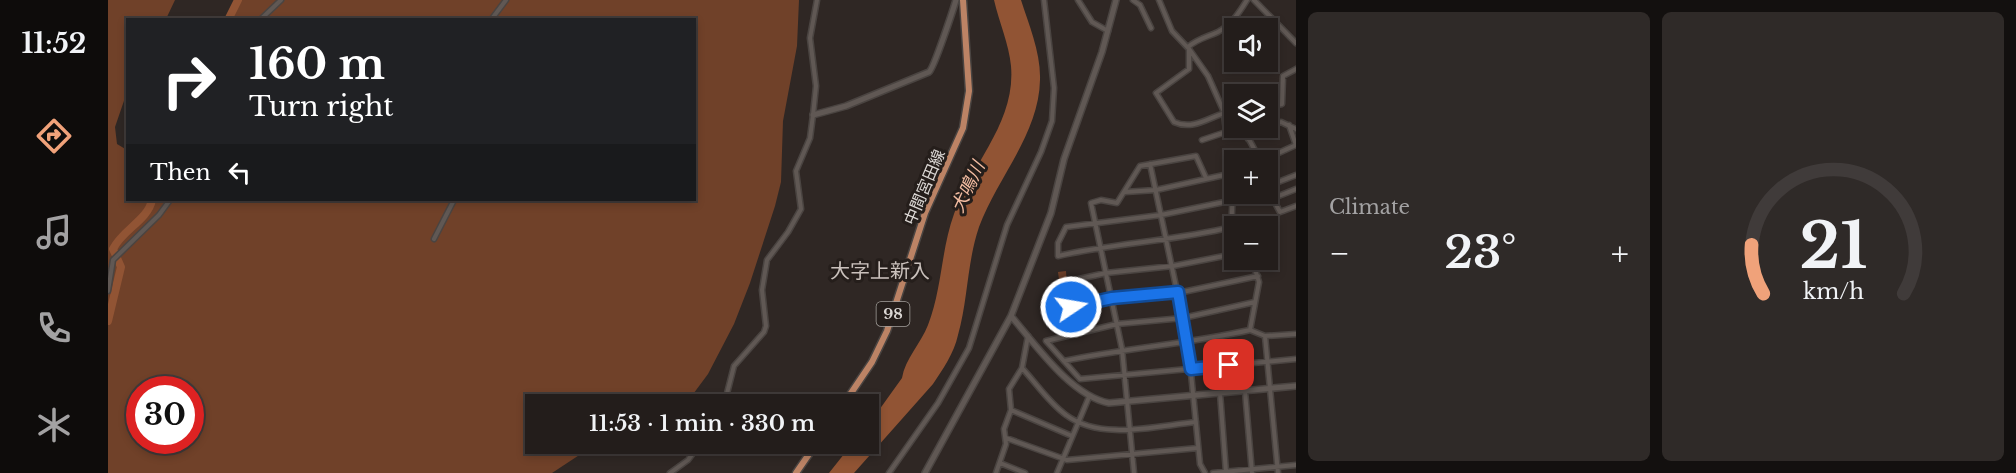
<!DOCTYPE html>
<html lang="en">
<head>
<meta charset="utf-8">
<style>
  :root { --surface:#231d1b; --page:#2f2a28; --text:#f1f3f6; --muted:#a3a2a3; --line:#403b3a; --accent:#f0a27a }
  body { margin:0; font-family:"Libre Baskerville","Noto Sans JP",serif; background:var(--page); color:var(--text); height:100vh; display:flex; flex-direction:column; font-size:22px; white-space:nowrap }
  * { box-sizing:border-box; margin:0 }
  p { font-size:20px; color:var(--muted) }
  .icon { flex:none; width:33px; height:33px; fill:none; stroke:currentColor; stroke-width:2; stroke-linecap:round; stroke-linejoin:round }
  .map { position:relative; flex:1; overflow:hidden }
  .sheet { display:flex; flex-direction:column; gap:12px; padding:12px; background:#13100f; width:720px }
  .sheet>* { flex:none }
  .hud { position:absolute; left:18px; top:18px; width:570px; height:183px; border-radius:0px; box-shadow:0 3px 9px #0003,0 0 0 2px var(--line); background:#202124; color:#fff; overflow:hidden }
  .buttons { position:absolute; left:1116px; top:18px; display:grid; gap:12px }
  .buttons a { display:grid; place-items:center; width:54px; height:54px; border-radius:0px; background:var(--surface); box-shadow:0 3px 9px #0003,0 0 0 2px var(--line); font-size:30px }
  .speed { position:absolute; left:18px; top:376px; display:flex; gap:12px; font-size:30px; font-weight:700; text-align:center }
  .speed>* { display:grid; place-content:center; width:78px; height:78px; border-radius:50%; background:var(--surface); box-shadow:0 3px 9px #0003,0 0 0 2px var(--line); line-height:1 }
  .speed .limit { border:9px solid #d22; background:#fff; color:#111 }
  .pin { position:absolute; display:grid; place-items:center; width:51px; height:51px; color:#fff; margin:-26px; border-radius:12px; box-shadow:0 3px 9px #0006 }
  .me { position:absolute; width:66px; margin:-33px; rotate:78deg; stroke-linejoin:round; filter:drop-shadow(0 0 4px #0008) }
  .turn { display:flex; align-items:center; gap:21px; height:126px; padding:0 24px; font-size:27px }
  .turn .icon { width:78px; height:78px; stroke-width:2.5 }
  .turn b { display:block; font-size:42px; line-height:51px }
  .then { display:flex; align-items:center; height:57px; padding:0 24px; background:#0003; gap:12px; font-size:22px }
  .big { font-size:45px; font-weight:600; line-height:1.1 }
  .sheet .tile { flex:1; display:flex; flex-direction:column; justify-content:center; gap:9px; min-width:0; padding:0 21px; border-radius:9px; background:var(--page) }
  .sheet .dial { align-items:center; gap:0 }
  .dial svg { height:156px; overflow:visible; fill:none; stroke:var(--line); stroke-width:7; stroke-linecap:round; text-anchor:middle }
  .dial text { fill:var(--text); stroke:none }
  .heat { display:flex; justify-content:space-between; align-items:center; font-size:33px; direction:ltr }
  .sheet .tiles { flex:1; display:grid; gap:12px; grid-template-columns:repeat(2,1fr) }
  .trip { position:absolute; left:417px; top:394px; width:354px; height:60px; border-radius:0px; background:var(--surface); box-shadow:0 3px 9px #0003,0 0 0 2px var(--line); font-weight:600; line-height:60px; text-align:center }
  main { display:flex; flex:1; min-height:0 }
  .menu { display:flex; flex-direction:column; width:108px; justify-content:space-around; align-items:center; background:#0e0c0b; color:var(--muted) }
  .menu .icon { width:42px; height:42px }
  .menu .current { color:var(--accent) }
  .menu b { font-size:27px; color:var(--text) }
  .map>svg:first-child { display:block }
  .green { fill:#704129; fill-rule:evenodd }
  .water { fill:#915434 }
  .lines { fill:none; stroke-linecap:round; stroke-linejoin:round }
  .river { stroke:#915434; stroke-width:8 }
  .street-casing { stroke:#4a4441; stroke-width:7 }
  .secondary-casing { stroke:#4a4441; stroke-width:8 }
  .primary-casing { stroke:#4a4441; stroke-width:9 }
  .street { stroke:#605854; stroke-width:4 }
  .secondary { stroke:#605854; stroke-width:5 }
  .primary { stroke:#bc8365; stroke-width:6 }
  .route-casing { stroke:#114b97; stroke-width:15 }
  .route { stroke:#1a73e8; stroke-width:10 }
  .labels { text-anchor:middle; stroke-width:6; stroke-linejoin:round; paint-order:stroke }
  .shield { fill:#251e1b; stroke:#a4a09c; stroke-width:1.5 }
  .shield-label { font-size:15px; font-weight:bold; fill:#dbd7d4 }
  .street-label { font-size:16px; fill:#dbd7d4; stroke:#251e1b }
  .water-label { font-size:18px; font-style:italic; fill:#f3bca1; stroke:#251e1b }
  .quarter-label { font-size:20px; fill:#cac1bc; stroke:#251e1b }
</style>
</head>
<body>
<main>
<nav class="menu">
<b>11:52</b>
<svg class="icon current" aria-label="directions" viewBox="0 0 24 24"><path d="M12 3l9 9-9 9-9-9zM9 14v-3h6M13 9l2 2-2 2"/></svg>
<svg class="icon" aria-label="music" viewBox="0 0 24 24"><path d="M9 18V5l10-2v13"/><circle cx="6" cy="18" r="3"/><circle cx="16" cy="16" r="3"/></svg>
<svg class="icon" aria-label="phone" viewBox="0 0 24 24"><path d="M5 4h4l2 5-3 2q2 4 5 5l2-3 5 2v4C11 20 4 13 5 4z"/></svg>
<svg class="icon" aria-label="climate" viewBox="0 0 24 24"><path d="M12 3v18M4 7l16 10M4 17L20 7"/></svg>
</nav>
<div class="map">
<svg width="1188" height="473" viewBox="0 0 1188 473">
  <rect width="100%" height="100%" fill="#2f2724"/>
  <path class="green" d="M0,0H67L58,19L20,20L19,92L7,127L9,144L19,150L20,200H586V20L117,19L130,0H691L689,46L675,121L673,182L667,206L642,283L626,324L600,374L577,405H428V444H488L444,473H0ZM32,390H82V441H32Z
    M958,271L961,320L941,323L952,288L950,272Z"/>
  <path class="water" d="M886,0H913C921,25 933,53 932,80C931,134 889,178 871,227C859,262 860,300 850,335C846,353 835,369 825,384L746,473H721L744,444H760L761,424L794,378C797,359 813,343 820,325C834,289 833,250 846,214C863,164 908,123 903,66C901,44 891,22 886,0Z"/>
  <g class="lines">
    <path class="river" d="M120,20L130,0
      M0,321L13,267L5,249C14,230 40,220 44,200"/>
    <defs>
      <path id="street" d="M970,0L984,22L1000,31
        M1025,0L1032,5L1043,28
        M1051,0L1064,31L1081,49L1100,76L1116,112L1118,132L1094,140
        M1146,0L1188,43
        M152,20L173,0
        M383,20L398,0
        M1080,47C1089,39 1099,37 1110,32C1123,25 1131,13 1139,0
        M1081,50V69L1048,93L1066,122C1088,132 1105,113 1126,111
        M1160,107L1174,104L1175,76L1188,69
        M1160,127L1173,122L1188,129
        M1135,128L1152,160
        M1140,139L1159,128
        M1155,160L1188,145L1181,125
        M1042,164L1080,343L1092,464L1097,473
        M1160,186L1188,175
        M1160,190L1172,212L1188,206
        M1017,192L1048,190L1116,175C1132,193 1119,213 1126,233
        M1150,197L1160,194
        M1163,199L1188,189
        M1124,227C1066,241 1007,243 950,256V243L958,227L1053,215L1126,200
        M326,239L346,200
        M1126,254L1065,266L998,273L962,281L963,307L1003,298L1070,293L1150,276
        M1144,260L1151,282L1142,330L1157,336L1188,334
        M0,291L5,260L51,215L62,200
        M1147,302L1075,318L1009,324L938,341L972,379L1188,359
        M1157,336L1170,473
        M956,361C1018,348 1080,344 1142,330
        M914,368C928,383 941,403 958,415C993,441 1047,426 1088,422
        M1137,391L1144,473
        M1112,393L1118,472
        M616,405L626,366L656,332L658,326L654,290L659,260L680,232L693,209L688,171L702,138L705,115L708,86L702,38L709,0
        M903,410L964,436
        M898,438L959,460L1090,448
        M892,463L917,473
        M562,473L580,460L592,444
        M781,473L830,403L861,348L899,225L933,152L944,121L946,88L936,0
        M888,473L898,444L896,429L903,410L901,389L914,368L920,336
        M949,473L981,397
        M1026,473L1014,349L983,203L993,200L1009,203L1032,166L1088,156L1098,178
        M1105,473L1188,465"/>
      <path id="secondary" d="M705,115L738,106L821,72C826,68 845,10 848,0
        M903,316C927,344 963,396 1001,403L1188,386
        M817,473L903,316L943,213L956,159L994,52L1008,0"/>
      <path id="primary" d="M735,405L764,362L779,331L817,213L855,128L861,91L855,0
        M688,473L708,444"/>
    </defs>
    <use href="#street" class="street-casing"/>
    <use href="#secondary" class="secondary-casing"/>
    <use href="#primary" class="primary-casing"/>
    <use href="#street" class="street"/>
    <use href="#secondary" class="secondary"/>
    <use href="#primary" class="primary"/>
  </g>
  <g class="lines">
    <defs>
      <path id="route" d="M963,307L1004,298L1070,292L1083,369L1121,365"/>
    </defs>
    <use href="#route" class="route-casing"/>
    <use href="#route" class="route"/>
  </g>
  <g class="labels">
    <rect class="shield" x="768.5" y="302" width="33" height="24" rx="4.5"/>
    <g class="shield-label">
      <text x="785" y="319">98</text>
    </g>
    <g class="street-label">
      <text transform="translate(816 187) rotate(-67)" y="6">中間宮田線</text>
    </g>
    <g class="water-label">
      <text transform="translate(860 187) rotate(-65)" y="6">犬鳴川</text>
    </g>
    <g class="quarter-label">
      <text x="772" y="278">大字上新入</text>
    </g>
  </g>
</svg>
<div class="buttons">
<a><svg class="icon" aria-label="sound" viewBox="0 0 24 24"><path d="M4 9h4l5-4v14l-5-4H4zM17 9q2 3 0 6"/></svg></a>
<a><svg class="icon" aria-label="layers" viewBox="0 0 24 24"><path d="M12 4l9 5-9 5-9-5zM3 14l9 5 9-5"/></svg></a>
<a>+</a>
<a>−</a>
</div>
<div class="speed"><div class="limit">30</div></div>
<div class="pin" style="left:1121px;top:365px;background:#d93025"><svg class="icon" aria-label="arrive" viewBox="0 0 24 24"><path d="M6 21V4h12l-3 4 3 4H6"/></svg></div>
<svg class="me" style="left:963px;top:307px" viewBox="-20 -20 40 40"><circle r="17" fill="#1a73e8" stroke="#fff" stroke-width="3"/><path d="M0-11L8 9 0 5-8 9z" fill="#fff"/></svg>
<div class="trip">11:53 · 1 min · 330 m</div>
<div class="hud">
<div class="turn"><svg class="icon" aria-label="right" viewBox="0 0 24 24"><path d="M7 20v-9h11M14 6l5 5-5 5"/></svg><div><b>160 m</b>Turn right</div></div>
<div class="then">Then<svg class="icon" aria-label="left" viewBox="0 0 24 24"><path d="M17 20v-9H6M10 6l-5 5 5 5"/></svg></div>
</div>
</div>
<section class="sheet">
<div class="tiles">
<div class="tile"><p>Climate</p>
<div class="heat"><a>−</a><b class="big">23°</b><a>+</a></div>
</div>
<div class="tile dial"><svg viewBox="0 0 100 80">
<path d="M14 69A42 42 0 1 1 86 69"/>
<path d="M14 69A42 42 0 0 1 8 44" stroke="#f0a27a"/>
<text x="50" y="56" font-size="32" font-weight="700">21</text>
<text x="50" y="72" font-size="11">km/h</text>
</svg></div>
</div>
</section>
</main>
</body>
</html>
